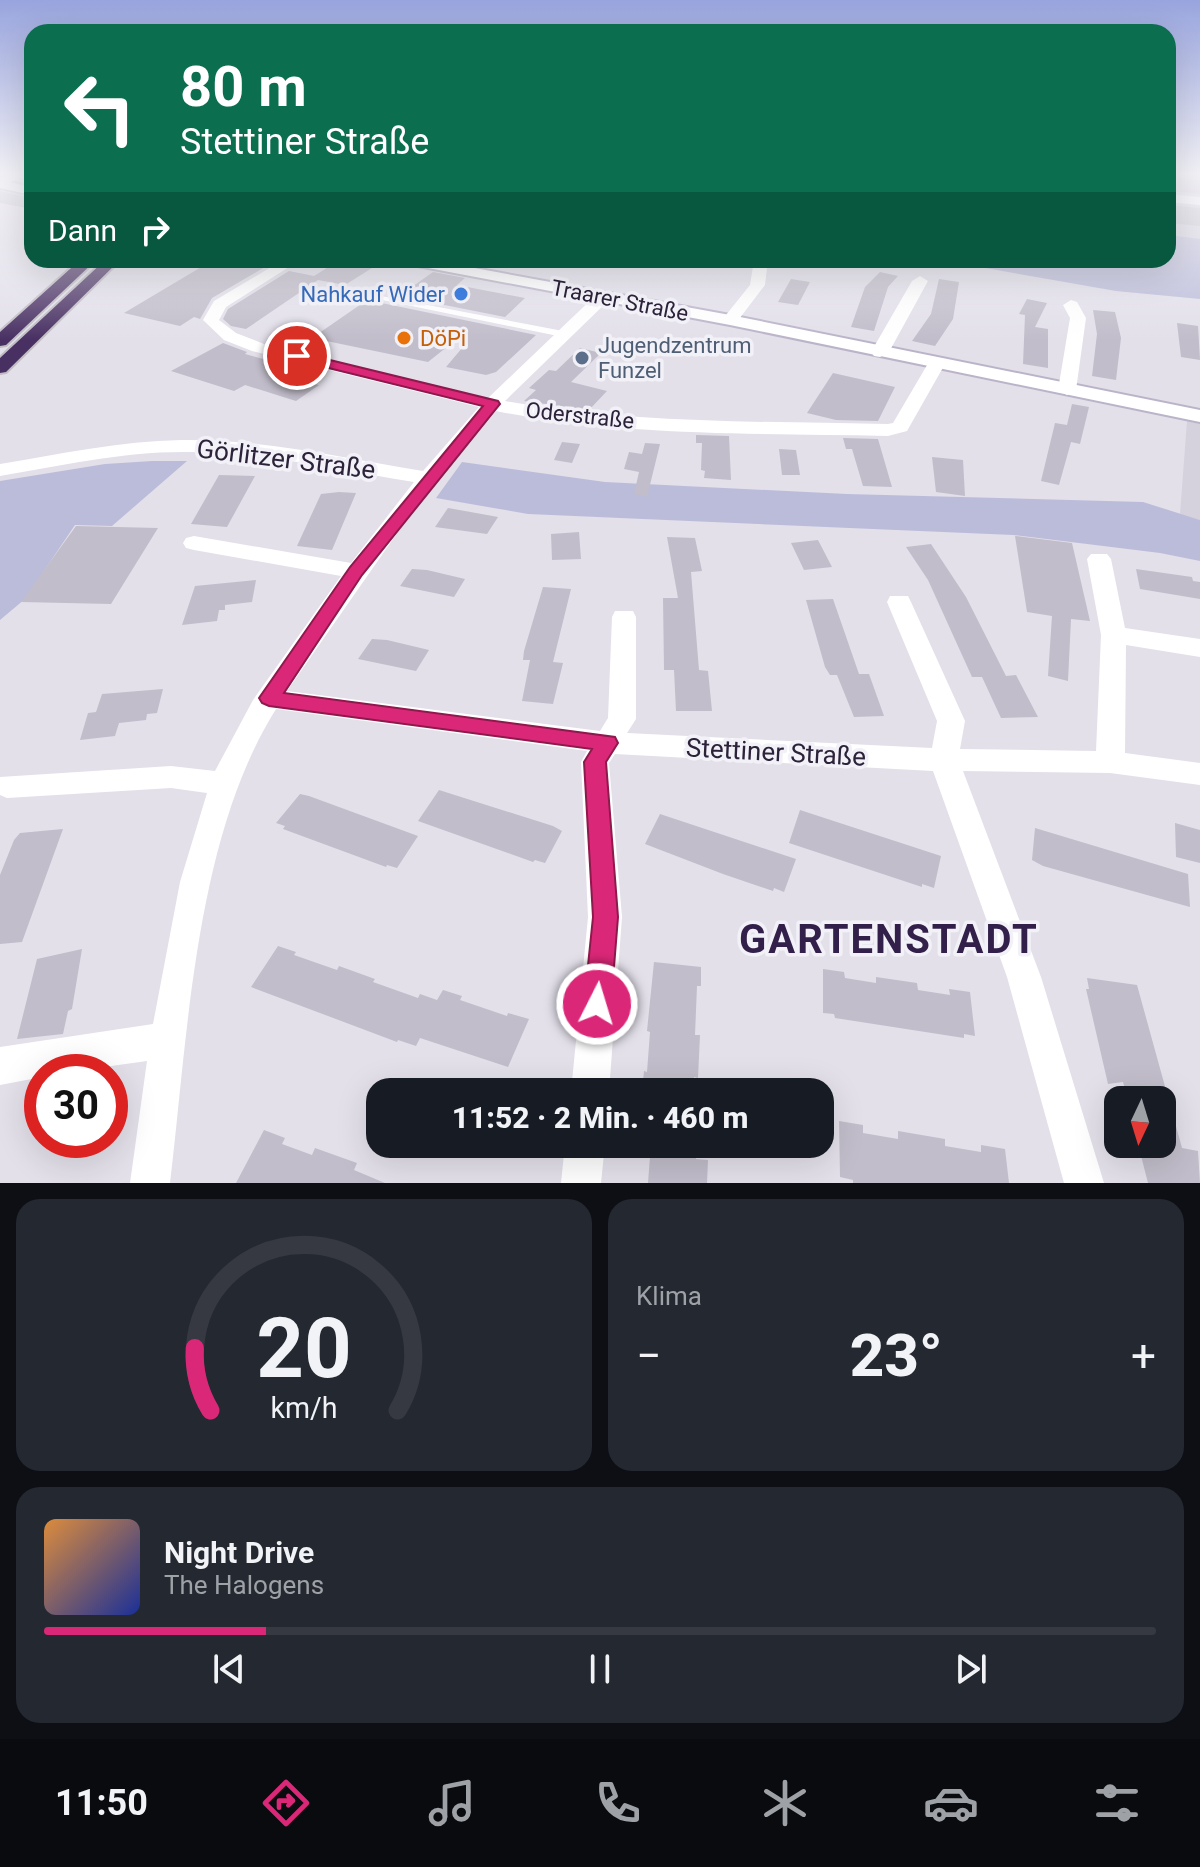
<!DOCTYPE html>
<html lang="de">
<head>
<meta charset="utf-8">
<style>
  :root { --surface:#171b24; --page:#242831; --text:#f1f3f6; --muted:#9ea1a6; --line:#363941; --accent:#db2777 }
  body { margin:0; font-family:Roboto,sans-serif; background:var(--page); color:var(--text); height:100vh; display:flex; flex-direction:column; font-size:30px; white-space:nowrap }
  * { box-sizing:border-box; margin:0 }
  p { font-size:26px; color:var(--muted) }
  .icon { flex:none; width:44px; height:44px; fill:none; stroke:currentColor; stroke-width:2; stroke-linecap:round; stroke-linejoin:round }
  .map { position:relative; height:1183px; overflow:hidden }
  .sheet { display:flex; flex-direction:column; gap:16px; padding:16px; background:#0d0f14; flex:1 }
  .sheet>* { flex:none }
  .guide { position:absolute; left:24px; top:24px; width:1152px; height:244px; border-radius:24px; box-shadow:0 8px 32px #0002; background:#0b6e4f; color:#fff; overflow:hidden }
  .needle { width:52px; rotate:184deg }
  .fabs { position:absolute; left:1104px; top:1086px; display:grid; gap:16px }
  .fabs a { display:grid; place-items:center; width:72px; height:72px; border-radius:16px; background:var(--surface); box-shadow:0 8px 32px #0002; font-size:40px }
  .speed { position:absolute; left:24px; top:1054px; display:flex; gap:16px; font-size:40px; font-weight:700; text-align:center }
  .speed>* { display:grid; place-content:center; width:104px; height:104px; border-radius:50%; background:var(--surface); box-shadow:0 8px 32px #0002; line-height:1 }
  .speed .limit { border:12px solid #d22; background:#fff; color:#111 }
  .pin { position:absolute; display:grid; place-items:center; width:68px; height:68px; color:#fff; margin:-34px; border:4px solid #fff; border-radius:50%; box-shadow:0 2px 8px #0007 }
  .me { position:absolute; width:88px; margin:-44px; rotate:5deg; stroke-linejoin:round; filter:drop-shadow(0 0 6px #0008) }
  .turn { display:flex; align-items:center; gap:28px; height:168px; padding:0 24px; font-size:36px }
  .turn .icon { width:104px; height:104px; stroke-width:2.5 }
  .turn b { display:block; font-size:56px; line-height:68px }
  .then { display:flex; align-items:center; height:76px; padding:0 24px; background:#0003; gap:16px; font-size:30px }
  .big { font-size:60px; font-weight:800; line-height:1.1 }
  .sheet .card { flex:1; display:flex; flex-direction:column; justify-content:center; gap:12px; min-width:0; padding:0 28px; border-radius:24px; background:var(--page) }
  .sheet .dial { align-items:center; gap:0 }
  .dial svg { height:208px; overflow:visible; fill:none; stroke:var(--line); stroke-width:7; stroke-linecap:round; text-anchor:middle }
  .dial text { fill:var(--text); stroke:none }
  .song { display:flex; align-items:center; gap:24px }
  .cover { width:96px; height:96px; border-radius:12px; background:linear-gradient(135deg,hsl(30 70% 55%),hsl(230 70% 35%)) }
  .played { height:8px; border-radius:4px; background:linear-gradient(90deg,var(--accent) 20%,var(--line) 20%) }
  .keys { display:flex; justify-content:space-around; direction:ltr }
  .heat { display:flex; justify-content:space-between; align-items:center; font-size:44px; direction:ltr }
  .sheet .tiles { flex:1; display:grid; gap:16px; grid-template-columns:1fr 1fr }
  .card:last-child { grid-column:span 2 }
  .trip { position:absolute; left:366px; top:1078px; width:468px; height:80px; border-radius:24px; background:var(--surface); box-shadow:0 8px 32px #0002; font-weight:800; line-height:80px; text-align:center }
  .tab-bar { display:flex; height:128px; justify-content:space-around; align-items:center; background:#090b0e; color:var(--muted) }
  .tab-bar .icon { width:56px; height:56px }
  .tab-bar .on { color:var(--accent) }
  .tab-bar b { font-size:36px; color:var(--text) }
  .map>svg:first-child { display:block }
  .built { fill:#d5d2de }
  .green { fill:#bbbcda }
  .building { fill:#c1bdca }
  .lines { fill:none; stroke-linecap:round; stroke-linejoin:round }
  .secondary-casing { stroke:#bbb4c9; stroke-width:4 }
  .highway-casing { stroke:#c0bdc4; stroke-width:4 }
  .lane { fill:#fff; fill-rule:evenodd }
  .street { fill:#fff; fill-rule:evenodd }
  .secondary { fill:#fff; fill-rule:evenodd }
  .highway { fill:#493063; fill-rule:evenodd }
  .route { fill:#db2777; stroke:#8e194d; stroke-width:2 }
  .shop-dot { fill:#3f7fe0; stroke:#f2f1f7; stroke-width:3 }
  .food-dot { fill:#e8710a; stroke:#f2f1f7; stroke-width:3 }
  .service-dot { fill:#5c6f8a; stroke:#f2f1f7; stroke-width:3 }
  .labels { text-anchor:middle; stroke-width:7; stroke-linejoin:round; paint-order:stroke }
  .far-shop-label { font-size:22px; fill:#366cbe; stroke:#f2f1f7; text-anchor:end }
  .far-street-label { font-size:22px; fill:#2c2239; stroke:#f2f1f7 }
  .far-food-label { font-size:22px; fill:#c56008; stroke:#f2f1f7; text-anchor:start }
  .far-service-label { font-size:22px; fill:#4e5e75; stroke:#f2f1f7; text-anchor:start }
  .street-label { font-size:26px; fill:#2c2239; stroke:#f2f1f7 }
  .near-district-label { font-size:40px; font-weight:bold; letter-spacing:2px; fill:#32204a; stroke:#f2f1f7 }
</style>
</head>
<body>
<div class="map">
<svg width="1200" height="1183" viewBox="0 0 1200 1183">
  <rect width="100%" height="100%" fill="#e3e0ea"/>
  <path class="built" d="M1168,174H1200V240L1168,236Z
    M1187,421L1200,424V520L1180,514Z"/>
  <path class="green" d="M1168,235L1200,239V299L1116,291L940,260H1168Z
    M152,461H187L112,526L75,525L25,599L0,620V481L105,464Z
    M462,462L605,482L847,494L1143,502L1200,520V561L1160,553L1013,535L528,514L436,498Z"/>
  <path class="building" d="M1168,177L1200,180V194L1171,191Z
    M0,191L32,198V209L0,203Z
    M1168,205L1200,208V226L1168,223Z
    M213,260H277L212,298L200,319L194,317L180,326L124,313Z
    M338,261L372,268L345,285L318,280L246,329L231,326L223,319L228,309L289,271L314,276Z
    M433,272L465,278L457,285L525,298L505,317L399,296Z
    M880,272L898,276L888,287L874,331L851,327L865,287Z
    M791,279L810,282L798,305L778,302Z
    M939,279L959,282L953,319L935,346L912,341L931,314Z
    M1027,299L1047,303L1035,327L1048,329V368L1023,364L1025,315L1019,314Z
    M367,300L536,335L496,372L486,375L446,367L468,341L462,335L428,362L312,338Z
    M1093,310L1115,312L1121,338L1116,380L1092,376L1097,334Z
    M1177,323L1198,326L1200,360L1181,357Z
    M223,343L247,352L245,354L318,374L306,382L319,385L296,401L245,385L234,391L171,371Z
    M580,348L601,353L571,382L607,391L589,410L524,401L536,390L529,388L549,370L556,371Z
    M833,373L895,387L878,421L836,420L807,413Z
    M1072,404L1089,407L1080,444L1071,442L1059,485L1041,481L1055,423L1067,425Z
    M696,435L729,436L731,480L704,478L705,471L701,470L702,443H696Z
    M843,438L878,439L892,487L863,486L852,449H846Z
    M562,442L580,444L572,463L554,460Z
    M645,443L660,444L647,497L634,494L639,472L624,469L629,452L642,454Z
    M779,449L796,450L800,475H782Z
    M932,457L963,460L965,496L936,492Z
    M219,475L255,476L227,527L191,524Z
    M339,492L356,493L332,550L297,546L321,494Z
    M448,508L465,511L498,517L487,534L435,527Z
    M76,526L158,528L111,604L21,602Z
    M579,532L581,559L552,560L551,534Z
    M1015,536L1072,543L1090,621L1071,619L1068,681L1048,676L1052,616L1027,612Z
    M667,537L695,538L702,571L691,572L699,670L708,671L712,711H676L674,670H664L663,598H678Z
    M818,540L832,567L804,570L791,543Z
    M931,544L966,597L1006,676L1016,675L1038,717L1001,718L982,677H972L928,580L906,547Z
    M412,569L427,570L465,579L454,597L400,586Z
    M1136,569L1192,577L1193,581L1200,582V599L1140,589Z
    M256,580L252,602L225,605V610H219L217,621L182,625L195,586Z
    M543,587L571,589L553,662L563,663L553,704L522,701L530,660H523L524,651Z
    M833,599L859,674H869L884,716L854,717L837,675H830L825,667L806,600Z
    M372,639L387,640L429,650L416,671L358,659Z
    M163,689L157,713L147,714L146,720L119,723L115,736L80,740L88,713L96,712L102,694Z
    M439,790L553,826L562,831L545,863L535,860L533,862L418,821Z
    M300,794L309,796L418,836L397,868L387,865L386,867L283,829L285,826L276,823Z
    M800,810L941,856L934,888L922,884V887L789,843Z
    M660,814L796,859L784,892L774,888L773,891L723,874L645,844Z
    M1175,823L1200,830V863L1176,857Z
    M1035,828L1188,874L1190,907L1043,866L1032,860Z
    M63,829L22,942L0,944V875L14,840L20,833Z
    M278,946L296,952L294,955L337,970L339,966L375,979L373,982L418,998L420,994L437,1000L443,990L462,996L460,1000L507,1016L508,1013L529,1019L508,1067L420,1038L416,1046L398,1040L397,1042L251,987Z
    M82,949L72,1009L68,1011L63,1034L17,1039L37,959Z
    M654,962L701,967V986H697L695,1035H700L698,1078L694,1077L693,1092H642L644,1071L647,1072L650,1032L647,1031Z
    M823,969L844,972L845,978L876,983V977L917,983L918,990L950,995L949,989L970,992L975,1036L964,1034V1038L835,1018L834,1014L823,1013Z
    M1087,978L1137,985L1182,1148L1198,1151L1200,1183H1148L1138,1144H1162V1100H1128L1123,1082L1108,1084L1086,989H1089Z
    M839,1121L863,1125V1133L898,1139V1131L945,1139V1146L981,1152V1145L1005,1149L1009,1183H853V1180L840,1177Z
    M264,1130L285,1138L282,1144L312,1155L315,1148L357,1163L354,1170L385,1183H236Z
    M651,1144H696V1159L708,1160L707,1183H648Z"/>
  <g class="lines">
    <defs>
      <path id="secondary" d="M0,180L32,187V195L0,188Z
        M400,260H431L730,315L1200,410V422L730,325L407,264Z"/>
      <path id="highway" d="M80,260H96L6,345L0,346V332Z
        M105,260H120L6,372L0,373V358Z"/>
    </defs>
    <use href="#secondary" class="secondary-casing"/>
    <use href="#highway" class="highway-casing"/>
    <path class="lane" d="M360,292L563,331L567,334L563,337L363,296H360Z"/>
    <path class="street" d="M12,174H29L0,187V179Z
      M1168,194L1200,197V205L1168,202Z
      M283,260H300L226,307L219,320L236,333L264,344L488,398L598,293H610V299L505,401C632,424 760,421 888,424L893,423L930,360H942L945,364L907,431L888,436C758,433 625,437 496,411L407,519L287,691L600,731L608,718L612,617L615,611H633L636,617V719L627,733L932,748L937,721L887,602L890,596H908L911,602L965,721L960,749L1096,751L1101,635L1087,559L1091,554H1107L1111,559L1125,628L1200,639V657L1126,645L1125,753L1200,763V785L1110,773L963,771L1041,977L1104,1183H1064L1007,977L933,771L615,754L609,763L622,917L609,1092H571L588,917L581,762L587,751L276,709C195,838 188,1033 170,1183H130L147,1061L68,1072H42V1077L0,1085V1047L153,1024L180,882L207,793L171,788L7,798L0,795V777L171,766L215,771L253,700L341,576L194,550L186,548L183,543L186,538L194,536L351,563L414,482C337,470 261,451 183,452C121,452 60,466 0,476V464C60,454 120,441 181,440C263,439 343,458 423,471L479,407L252,351L224,340L203,320L214,301Z
      M754,260H768L765,285L736,323H724L722,320L750,285Z
      M920,276L928,281L889,352L880,357L874,356L871,352L912,281Z
      M1071,300L1077,302L1086,318L1076,390L1067,395L1058,390L1070,318L1063,305Z
      M565,1144H605L601,1183H561Z"/>
    <use href="#secondary" class="secondary"/>
    <use href="#highway" class="highway"/>
  </g>
  <linearGradient id="sky" x2="0" y2="1"><stop stop-color="#98a4dd"/><stop offset="0.51" stop-color="#f2f1f6"/><stop offset="1" stop-color="#f2f1f6" stop-opacity="0"/></linearGradient>
  <rect width="1200" height="340" fill="url(#sky)"/>
  <path class="route" d="M297,352L498,401L500,404L362,575L284,693L615,737L618,743L606,762L618,917L611,1004L607,1014L597,1017L588,1014L584,1004L593,917L584,762L592,749L269,706L262,703L259,698L350,567L483,406L292,359L290,356Z"/>
  <circle class="shop-dot" cx="461" cy="294" r="8"/>
  <circle class="food-dot" cx="404" cy="338" r="8"/>
  <circle class="service-dot" cx="582" cy="358" r="8"/>
  <g class="labels">
    <g class="far-shop-label">
      <text x="445" y="302">Nahkauf Wider</text>
    </g>
    <g class="far-street-label">
      <text transform="translate(620 300) rotate(11)" y="8">Traarer Straße</text>
      <text transform="translate(580 415) rotate(6)" y="8">Oderstraße</text>
    </g>
    <g class="far-food-label">
      <text x="420" y="346">DöPi</text>
    </g>
    <g class="far-service-label">
      <text x="598" y="353">Jugendzentrum<tspan x="598" dy="25">Funzel</tspan></text>
    </g>
    <g class="street-label">
      <text transform="translate(286 459) rotate(7)" y="9">Görlitzer Straße</text>
      <text transform="translate(776 752) rotate(3)" y="9">Stettiner Straße</text>
    </g>
    <g class="near-district-label">
      <text x="889" y="953">GARTENSTADT</text>
    </g>
  </g>
</svg>
<div class="fabs">
<a><svg class="needle" viewBox="-14 -14 28 28"><path d="M0-13l5 13h-10z" fill="#e53935"/><path d="M0 13l5-13h-10z" fill="#9ea1a6"/></svg></a>
</div>
<div class="speed"><div class="limit">30</div></div>
<div class="pin" style="left:297px;top:356px;background:#d93025"><svg class="icon" aria-label="arrive" viewBox="0 0 24 24"><path d="M6 21V4h12l-3 4 3 4H6"/></svg></div>
<svg class="me" style="left:597px;top:1004px" viewBox="-20 -20 40 40"><circle r="17" fill="#db2777" stroke="#fff" stroke-width="3"/><path d="M0-11L8 9 0 5-8 9z" fill="#fff"/></svg>
<div class="trip">11:52 · 2 Min. · 460 m</div>
<div class="guide">
<div class="turn"><svg class="icon" aria-label="left" viewBox="0 0 24 24"><path d="M17 20v-9H6M10 6l-5 5 5 5"/></svg><div><b>80 m</b>Stettiner Straße</div></div>
<div class="then">Dann<svg class="icon" aria-label="right" viewBox="0 0 24 24"><path d="M7 20v-9h11M14 6l5 5-5 5"/></svg></div>
</div>
</div>
<section class="sheet">
<div class="tiles">
<div class="card dial"><svg viewBox="0 0 100 80">
<path d="M14 69A42 42 0 1 1 86 69"/>
<path d="M14 69A42 42 0 0 1 8 45" stroke="#db2777"/>
<text x="50" y="56" font-size="32" font-weight="700">20</text>
<text x="50" y="72" font-size="11">km/h</text>
</svg></div>
<div class="card"><p>Klima</p>
<div class="heat"><a>−</a><b class="big">23°</b><a>+</a></div>
</div>
<div class="card">
<div class="song"><i class="cover"></i><div><b>Night Drive</b><p>The Halogens</p></div></div>
<div class="played"></div>
<div class="keys"><svg class="icon" aria-label="previous" viewBox="0 0 24 24"><path d="M18 5L8 12l10 7zM5 5v14"/></svg><svg class="icon" aria-label="pause" viewBox="0 0 24 24"><path d="M8 5v14M16 5v14"/></svg><svg class="icon" aria-label="next" viewBox="0 0 24 24"><path d="M6 5l10 7-10 7zM19 5v14"/></svg></div>
</div>
</div>
</section>
<nav class="tab-bar">
<b>11:50</b>
<svg class="icon on" aria-label="directions" viewBox="0 0 24 24"><path d="M12 3l9 9-9 9-9-9zM9 14v-3h6M13 9l2 2-2 2"/></svg>
<svg class="icon" aria-label="music" viewBox="0 0 24 24"><path d="M9 18V5l10-2v13"/><circle cx="6" cy="18" r="3"/><circle cx="16" cy="16" r="3"/></svg>
<svg class="icon" aria-label="phone" viewBox="0 0 24 24"><path d="M5 4h4l2 5-3 2q2 4 5 5l2-3 5 2v4C11 20 4 13 5 4z"/></svg>
<svg class="icon" aria-label="climate" viewBox="0 0 24 24"><path d="M12 3v18M4 7l16 10M4 17L20 7"/></svg>
<svg class="icon" aria-label="car" viewBox="0 0 24 24"><path d="M5 17H2v-5l4-1 3-4h7l3 4 3 1v5h-3M9 17h6M6 11h13"/><circle cx="7" cy="17" r="2"/><circle cx="17" cy="17" r="2"/></svg>
<svg class="icon" aria-label="filters" viewBox="0 0 24 24"><path d="M4 7h16M4 17h16"/><circle cx="9" cy="7" r="2"/><circle cx="15" cy="17" r="2"/></svg>
</nav>
</body>
</html>
